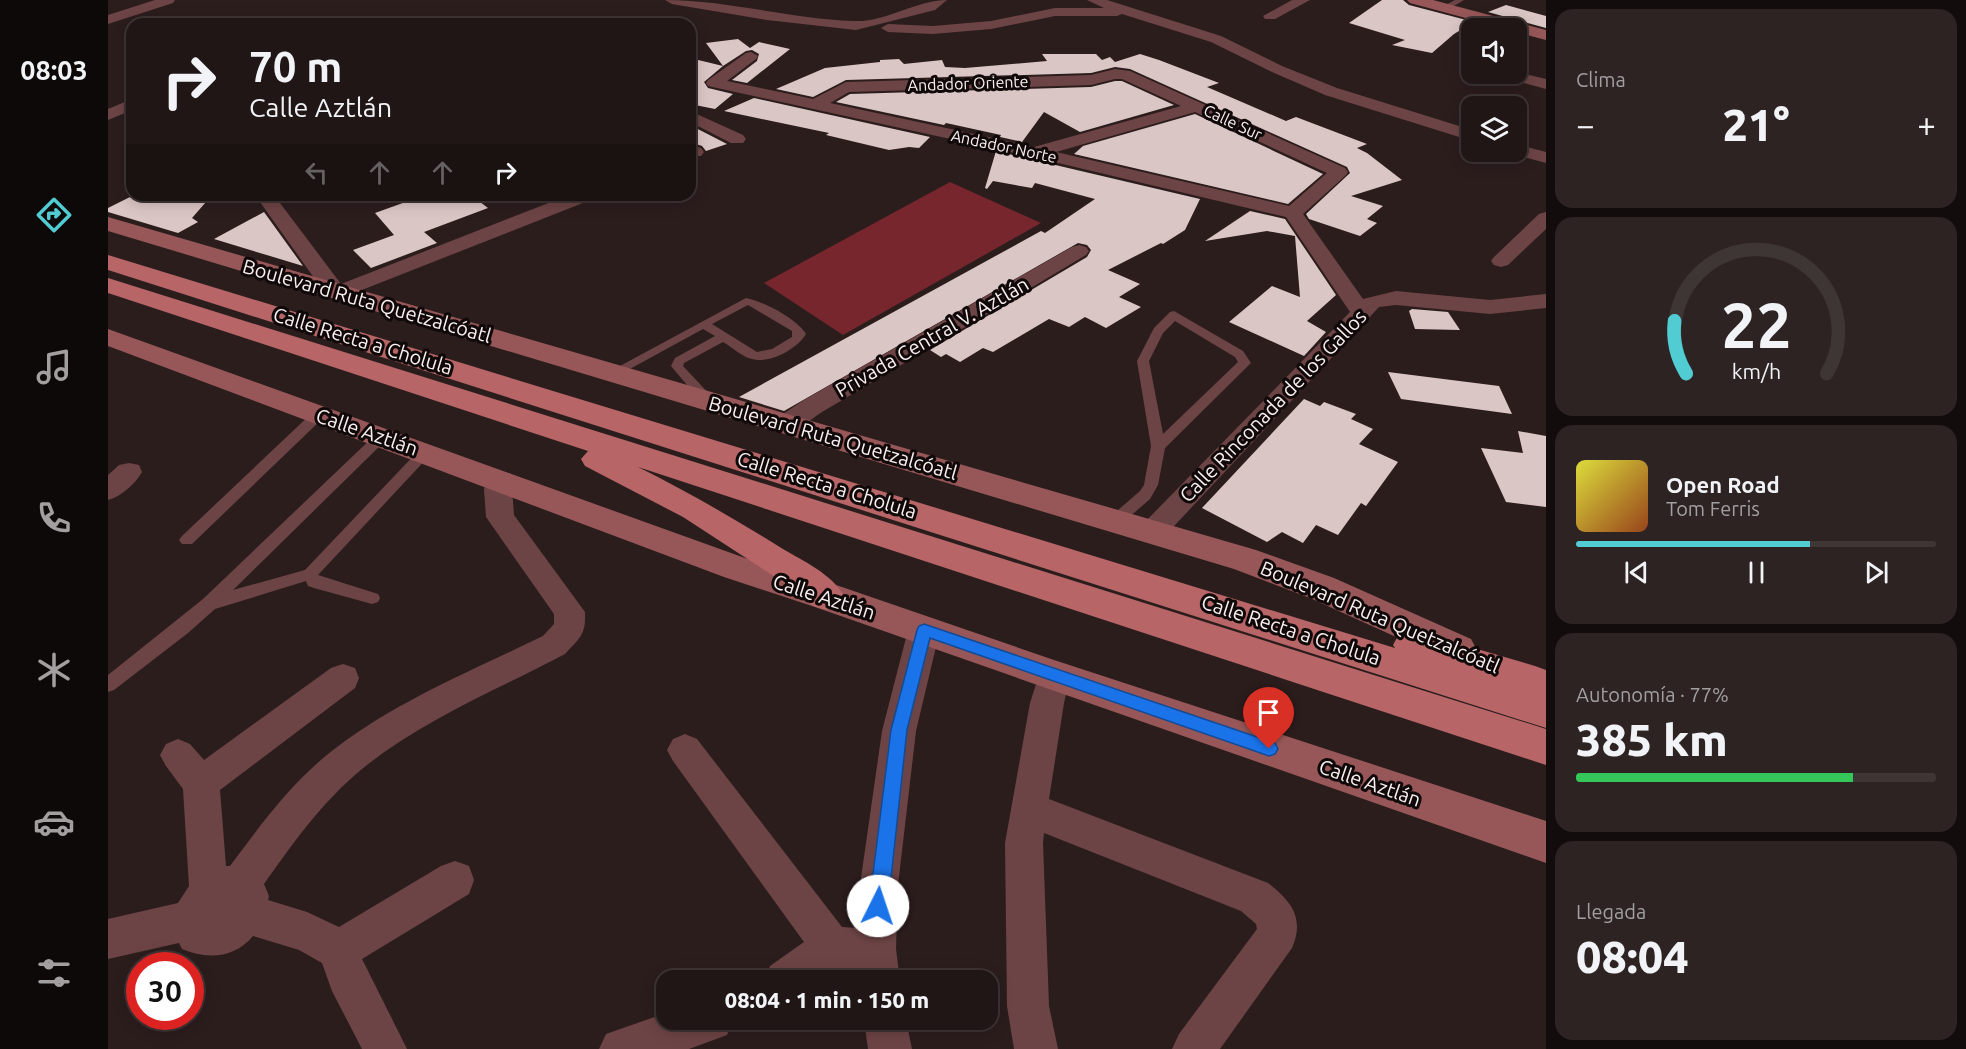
<!DOCTYPE html>
<html lang="es">
<head>
<meta charset="utf-8">
<style>
  :root { --surface:#211616; --page:#2d2323; --text:#f1f3f6; --muted:#a29fa1; --line:#3e3535; --accent:#51ccd2 }
  body { margin:0; font-family:Ubuntu,sans-serif; background:var(--page); color:var(--text); height:100vh; display:flex; flex-direction:column; font-size:22px; white-space:nowrap }
  * { box-sizing:border-box; margin:0 }
  p { font-size:20px; color:var(--muted) }
  .icon { flex:none; width:33px; height:33px; fill:none; stroke:currentColor; stroke-width:2; stroke-linecap:round; stroke-linejoin:round }
  .map { position:relative; flex:1; overflow:hidden }
  .panel { display:flex; flex-direction:column; gap:9px; padding:9px; background:#120c0c; width:420px }
  .panel>* { flex:none }
  .hud { position:absolute; left:18px; top:18px; width:570px; height:183px; border-radius:18px; box-shadow:0 3px 15px #0003,0 0 0 2px var(--line); background:#211616; color:var(--text); overflow:hidden }
  .buttons { position:absolute; left:1353px; top:18px; display:grid; gap:12px }
  .buttons a { display:grid; place-items:center; width:66px; height:66px; border-radius:12px; background:var(--surface); box-shadow:0 3px 15px #0003,0 0 0 2px var(--line); font-size:30px }
  .speed { position:absolute; left:18px; top:952px; display:flex; gap:12px; font-size:30px; font-weight:700; text-align:center }
  .speed>* { display:grid; place-content:center; width:78px; height:78px; border-radius:50%; background:var(--surface); box-shadow:0 3px 15px #0003,0 0 0 2px var(--line); line-height:1 }
  .speed .limit { border:9px solid #d22; background:#fff; color:#111 }
  .pin { position:absolute; display:grid; place-items:center; width:51px; height:51px; color:#fff; margin:-62px -26px; border-radius:50% 50% 50% 0; rotate:-45deg; box-shadow:0 0 6px #0007 }
  .pin .icon { rotate:45deg }
  .me { position:absolute; width:66px; margin:-33px; rotate:4deg; stroke-linejoin:round; filter:drop-shadow(0 0 4px #0008) }
  .turn { display:flex; align-items:center; gap:21px; height:126px; padding:0 24px; font-size:27px }
  .turn .icon { width:78px; height:78px; stroke-width:2.5 }
  .turn b { display:block; font-size:42px; line-height:51px }
  .lanes { display:flex; align-items:center; height:57px; padding:0 24px; background:#0003; justify-content:center; gap:30px; direction:ltr }
  .lanes .off { opacity:.35 }
  .big { font-size:45px; font-weight:800; line-height:1.1 }
  .panel .widget { flex:1; display:flex; flex-direction:column; justify-content:center; gap:9px; min-width:0; padding:0 21px; border-radius:18px; background:var(--page) }
  .panel .dial { align-items:center; gap:0 }
  .dial svg { height:156px; overflow:visible; fill:none; stroke:var(--line); stroke-width:7; stroke-linecap:round; text-anchor:middle }
  .dial text { fill:var(--text); stroke:none }
  .song { display:flex; align-items:center; gap:18px }
  .cover { width:72px; height:72px; border-radius:9px; background:linear-gradient(135deg,hsl(60 70% 55%),hsl(20 70% 35%)) }
  .played { height:6px; border-radius:3px; background:linear-gradient(90deg,var(--accent) 65%,var(--line) 65%) }
  .keys { display:flex; justify-content:space-around; direction:ltr }
  .heat { display:flex; justify-content:space-between; align-items:center; font-size:33px; direction:ltr }
  .charge { height:9px; border-radius:4px; background:linear-gradient(90deg,#34c759 77%,var(--line) 0) }
  .trip { position:absolute; left:548px; top:970px; width:342px; height:60px; border-radius:18px; background:var(--surface); box-shadow:0 3px 15px #0003,0 0 0 2px var(--line); font-weight:800; line-height:60px; text-align:center }
  main { display:flex; flex:1; min-height:0 }
  .tab-bar { display:flex; flex-direction:column; width:108px; justify-content:space-around; align-items:center; background:#0d0909; color:var(--muted) }
  .tab-bar .icon { width:42px; height:42px }
  .tab-bar .on { color:var(--accent) }
  .tab-bar b { font-size:27px; color:var(--text) }
  .map>svg:first-child { display:block }
  .green { fill:#76262c }
  .building { fill:#dac6c5 }
  .lines { fill:none; stroke-linecap:round; stroke-linejoin:round }
  .lane { fill:#6d4445; fill-rule:evenodd }
  .street { fill:#6d4445; fill-rule:evenodd }
  .secondary { fill:#975758; fill-rule:evenodd }
  .primary { fill:#b76566; fill-rule:evenodd }
  .route { fill:#1a73e8; stroke:#114b97; stroke-width:1.5 }
  .labels { text-anchor:middle; stroke-width:6; stroke-linejoin:round; paint-order:stroke }
  .far-street-label { font-size:16px; fill:#faefef; stroke:#100909 }
  .street-label { font-size:20px; fill:#faefef; stroke:#100909 }
</style>
</head>
<body>
<main>
<nav class="tab-bar">
<b>08:03</b>
<svg class="icon on" aria-label="directions" viewBox="0 0 24 24"><path d="M12 3l9 9-9 9-9-9zM9 14v-3h6M13 9l2 2-2 2"/></svg>
<svg class="icon" aria-label="music" viewBox="0 0 24 24"><path d="M9 18V5l10-2v13"/><circle cx="6" cy="18" r="3"/><circle cx="16" cy="16" r="3"/></svg>
<svg class="icon" aria-label="phone" viewBox="0 0 24 24"><path d="M5 4h4l2 5-3 2q2 4 5 5l2-3 5 2v4C11 20 4 13 5 4z"/></svg>
<svg class="icon" aria-label="climate" viewBox="0 0 24 24"><path d="M12 3v18M4 7l16 10M4 17L20 7"/></svg>
<svg class="icon" aria-label="car" viewBox="0 0 24 24"><path d="M5 17H2v-5l4-1 3-4h7l3 4 3 1v5h-3M9 17h6M6 11h13"/><circle cx="7" cy="17" r="2"/><circle cx="17" cy="17" r="2"/></svg>
<svg class="icon" aria-label="filters" viewBox="0 0 24 24"><path d="M4 7h16M4 17h16"/><circle cx="9" cy="7" r="2"/><circle cx="15" cy="17" r="2"/></svg>
</nav>
<div class="map">
<svg width="1438" height="1049" viewBox="0 0 1438 1049">
  <rect width="100%" height="100%" fill="#2c1d1d"/>
  <path class="green" d="M842,182L933,223L735,335L656,283Z"/>
  <path class="building" d="M1274,0H1295L1301,5L1366,22L1346,34L1324,53L1284,45L1297,40L1241,23Z
    M1398,5L1438,16V28L1380,12Z
    M630,39L642,48L651,42L682,49L639,83L624,80L649,61L651,54L644,50L638,51L615,66L598,43Z
    M934,54H988L994,60L1002,57L1007,62L1032,54L1051,60L1111,83L1099,87L1178,121L1188,117L1259,144L1249,148L1259,153L1294,180L1243,196L1275,206L1259,219L1269,223L1252,236L1201,219L1198,214L1242,173L1239,167L1022,69L1007,67L983,73L738,80L705,97L668,89L717,68L772,62V60L791,59L796,64L834,60L837,67L857,68L939,61Z
    M582,58L615,66L596,82L600,88L625,94L607,109L582,104Z
    M1007,81H1014L1066,105L972,132L936,112L914,142L892,137L893,135L838,123L836,125L728,102L742,94L983,87Z
    M646,98L822,137L811,148L801,147L781,150L718,135L721,133L616,111Z
    M1087,114L1215,174L1180,204L966,154L975,146Z
    M582,125L619,144L598,151L594,146L582,142Z
    M888,151L1092,199L1077,230L1055,244L1053,243L1000,270L1032,284L1011,297L1033,307L998,328L977,317L961,327L941,319L885,352L875,348L852,362L838,354L833,357L822,350L979,257L983,250L979,245L970,243L676,411L631,397L933,231L937,233L987,199L927,183L924,188L885,181L879,189L877,188Z
    M26,195H71L98,202L84,218L90,222L70,233L0,212V208Z
    M317,195H363L380,208L316,232L329,243L263,268L245,250L286,235L267,213Z
    M1142,211L1177,219L1228,295L1199,321L1218,332L1196,356L1121,322L1164,286L1192,297L1187,236L1159,231L1097,241Z
    M156,212L195,266L106,239Z
    M1304,309L1340,312L1352,330L1307,329L1301,311Z
    M1280,372L1391,386L1404,414L1293,399Z
    M1196,399L1212,406L1216,402L1248,414L1243,419L1265,429L1251,444L1290,462L1258,506L1253,503L1230,535L1208,525L1195,543L1174,532L1159,542L1094,508Z
    M1410,431L1438,436V507L1398,502L1373,448L1415,453Z"/>
  <g class="lines">
    <path class="lane" d="M1347,0H1356L1339,10L1332,8Z
      M1384,19L1391,21L1371,28H1364V32L1359,35L1364,37V43L1350,35L1362,26Z
      M1408,51L1419,55L1415,57L1408,56Z
      M638,298C655,301 689,319 698,334C689,349 662,364 644,359C634,357 624,347 615,342L576,363L575,366L605,398L607,401L605,404H595L563,366L567,358L607,336L595,329L509,376H501L499,373ZM640,305L684,331V337L664,349L649,352L604,324Z
      M1066,311L1135,351L1143,363L1057,448L1050,485L1042,499L1012,525H1002L1000,521L1002,517L1032,491L1036,485L1043,446L1029,361L1046,328L1062,312ZM1067,321L1127,357L1130,362L1055,434L1041,361L1055,333Z
      M210,411L215,412L217,415L215,418L84,544H74L71,540L74,536L205,412Z
      M273,432L278,434L280,437L278,440L125,590L197,570L312,449H322L324,452L322,455L210,575L270,594L272,598L270,602L264,604L206,588L200,586L198,581L107,609L80,633L6,690L0,692V675L95,599L268,434Z"/>
    <path class="street" d="M47,0H67L65,3L0,24V15Z
      M557,0C620,0 682,19 745,21C777,23 808,0 839,0L827,10L748,30L659,20L564,4Z
      M979,0H999L1113,36L1174,66L1229,88L1364,130V141L1217,95L1164,72L1103,42L1014,14L1009,16H947L883,29L825,34L780,32L773,28L780,24L825,26L883,21L947,8H996Z
      M1184,0H1202L1167,19H1157L1155,16Z
      M643,52L650,56L648,59L619,81L705,99L738,82L983,75L1007,69L1022,71L1237,168L1240,172L1237,176L1195,214L1255,299L1288,291L1382,300L1438,294V308L1382,314L1288,305L1271,307L1054,539L1044,543L1034,539L1030,532L1034,525L1242,312L1178,217L925,157L600,86L598,83L600,80L638,53ZM1007,79H1014L1073,106L926,147L722,103L741,92L983,85ZM1087,112L1219,173L1181,206L948,152Z
      M1408,72L1438,79V89L1394,77L1391,74Z
      M24,99V110L0,120V109Z
      M582,111L635,135L638,139L635,143H623L582,122Z
      M582,144L593,148L596,152L593,156H582Z
      M1408,144L1438,152V163L1402,153L1408,152Z
      M147,195H166L233,284L461,195H487L485,199L231,299L219,296Z
      M1438,212V229L1400,265L1393,267L1386,265L1383,261L1386,257L1431,214Z
      M971,245L978,247L981,251L978,255L714,412C700,421 687,435 669,430L665,424L669,418L696,400L964,247Z
      M21,463L31,465L34,472C27,484 14,496 0,500V475L11,465Z
      M393,471L403,474L407,481L404,489L406,515L477,612C478,635 472,638 457,654C389,690 314,720 254,769C214,802 185,843 156,884L161,896L160,900L199,912L231,927L333,866L347,861L361,866L366,880L361,894L254,959L299,1049H254L224,991L214,963L191,950L145,936C127,958 99,960 74,949L71,943L0,959V919L70,903L81,886L75,789L58,766L52,755L58,744L70,739L82,744L96,760L223,668L235,664L247,668L251,678L247,688L112,790L118,866H122C154,823 186,779 229,747C291,700 365,670 435,636L446,624V614L378,517L376,489L383,474Z
      M816,617L827,621L832,630L808,731L790,885L788,949L792,981H750L749,969L730,968L712,981H656L662,966L696,942L565,761L559,750L565,739L577,734L589,739L734,927L749,928L752,885L774,731L800,630L805,621Z
      M946,662L958,666L962,676L956,703L941,799L1160,883C1183,901 1197,918 1184,948L1112,1049H1064L1071,1034L1149,929L1148,924L1133,911L936,833L935,843L941,1006L950,1049H906L899,1006L897,843L922,703L934,666Z
      M558,1013V1020H625L619,1035L581,1049H491L498,1034Z
      M756,1020H798L804,1049H760Z"/>
    <path class="secondary" d="M1299,0H1325L1438,30V40L1408,32V28H1395L1302,3Z
      M0,217L1148,550L1226,578L1363,639L1369,650L1363,661L1350,665L1202,598L1126,569L0,231Z
      M0,329L637,558L731,586L946,660L1438,821V863L707,607L616,577L0,346Z"/>
    <path class="primary" d="M0,255L1287,648L1285,645L1291,634L1304,630L1427,666L1438,670V728L0,270Z
      M0,278L1438,729V765L530,467C580,492 627,519 675,549C695,561 724,574 736,596L731,606L718,610L705,606L681,586L575,517L477,466L473,459L480,451L0,293Z"/>
  </g>
  <path class="route" d="M816,624L1161,741L1167,743L1170,749L1167,754L1161,756L822,638L799,730L780,906L777,913L770,916L763,913L761,906L783,730L809,630L811,626Z"/>
  <g class="labels">
    <g class="far-street-label">
      <text transform="translate(860 83) rotate(-2)" y="6">Andador Oriente</text>
      <text transform="translate(1125 122) rotate(25)" y="6">Calle Sur</text>
      <text transform="translate(896 146) rotate(12)" y="6">Andador Norte</text>
    </g>
    <g class="street-label">
      <text transform="translate(259 301) rotate(16)" y="7">Boulevard Ruta Quetzalcóatl</text>
      <text transform="translate(824 337) rotate(-30)" y="7">Privada Central V. Aztlán</text>
      <text transform="translate(255 341) rotate(17)" y="7">Calle Recta a Cholula</text>
      <text transform="translate(1165 406) rotate(-46)" y="7">Calle Rinconada de los Gallos</text>
      <text transform="translate(259 432) rotate(19)" y="7">Calle Aztlán</text>
      <text transform="translate(725 438) rotate(16)" y="7">Boulevard Ruta Quetzalcóatl</text>
      <text transform="translate(719 485) rotate(17)" y="7">Calle Recta a Cholula</text>
      <text transform="translate(716 597) rotate(18)" y="7">Calle Aztlán</text>
      <text transform="translate(1272 617) rotate(23)" y="7">Boulevard Ruta Quetzalcóatl</text>
      <text transform="translate(1183 630) rotate(18)" y="7">Calle Recta a Cholula</text>
      <text transform="translate(1262 783) rotate(19)" y="7">Calle Aztlán</text>
    </g>
  </g>
</svg>
<div class="buttons">
<a><svg class="icon" aria-label="sound" viewBox="0 0 24 24"><path d="M4 9h4l5-4v14l-5-4H4zM17 9q2 3 0 6"/></svg></a>
<a><svg class="icon" aria-label="layers" viewBox="0 0 24 24"><path d="M12 4l9 5-9 5-9-5zM3 14l9 5 9-5"/></svg></a>
</div>
<div class="speed"><div class="limit">30</div></div>
<div class="pin" style="left:1161px;top:749px;background:#d93025"><svg class="icon" aria-label="arrive" viewBox="0 0 24 24"><path d="M6 21V4h12l-3 4 3 4H6"/></svg></div>
<svg class="me" style="left:770px;top:906px" viewBox="-20 -20 40 40"><circle r="19" fill="#fff"/><path d="M0-13L10 11 0 6-10 11z" fill="#1a73e8"/></svg>
<div class="trip">08:04 · 1 min · 150 m</div>
<div class="hud">
<div class="turn"><svg class="icon" aria-label="right" viewBox="0 0 24 24"><path d="M7 20v-9h11M14 6l5 5-5 5"/></svg><div><b>70 m</b>Calle Aztlán</div></div>
<div class="lanes"><svg class="icon off" aria-label="left" viewBox="0 0 24 24"><path d="M17 20v-9H6M10 6l-5 5 5 5"/></svg><svg class="icon off" aria-label="ahead" viewBox="0 0 24 24"><path d="M12 20V5M6 11l6-6 6 6"/></svg><svg class="icon off" aria-label="ahead" viewBox="0 0 24 24"><path d="M12 20V5M6 11l6-6 6 6"/></svg><svg class="icon" aria-label="right" viewBox="0 0 24 24"><path d="M7 20v-9h11M14 6l5 5-5 5"/></svg></div>
</div>
</div>
<section class="panel">
<div class="widget"><p>Clima</p>
<div class="heat"><a>−</a><b class="big">21°</b><a>+</a></div>
</div>
<div class="widget dial"><svg viewBox="0 0 100 80">
<path d="M14 69A42 42 0 1 1 86 69"/>
<path d="M14 69A42 42 0 0 1 8 42" stroke="#51ccd2"/>
<text x="50" y="56" font-size="32" font-weight="700">22</text>
<text x="50" y="72" font-size="11">km/h</text>
</svg></div>
<div class="widget">
<div class="song"><i class="cover"></i><div><b>Open Road</b><p>Tom Ferris</p></div></div>
<div class="played"></div>
<div class="keys"><svg class="icon" aria-label="previous" viewBox="0 0 24 24"><path d="M18 5L8 12l10 7zM5 5v14"/></svg><svg class="icon" aria-label="pause" viewBox="0 0 24 24"><path d="M8 5v14M16 5v14"/></svg><svg class="icon" aria-label="next" viewBox="0 0 24 24"><path d="M6 5l10 7-10 7zM19 5v14"/></svg></div>
</div>
<div class="widget"><p>Autonomía · 77%</p><b class="big">385 km</b><div class="charge"></div></div>
<div class="widget"><p>Llegada</p><b class="big">08:04</b></div>
</section>
</main>
</body>
</html>
